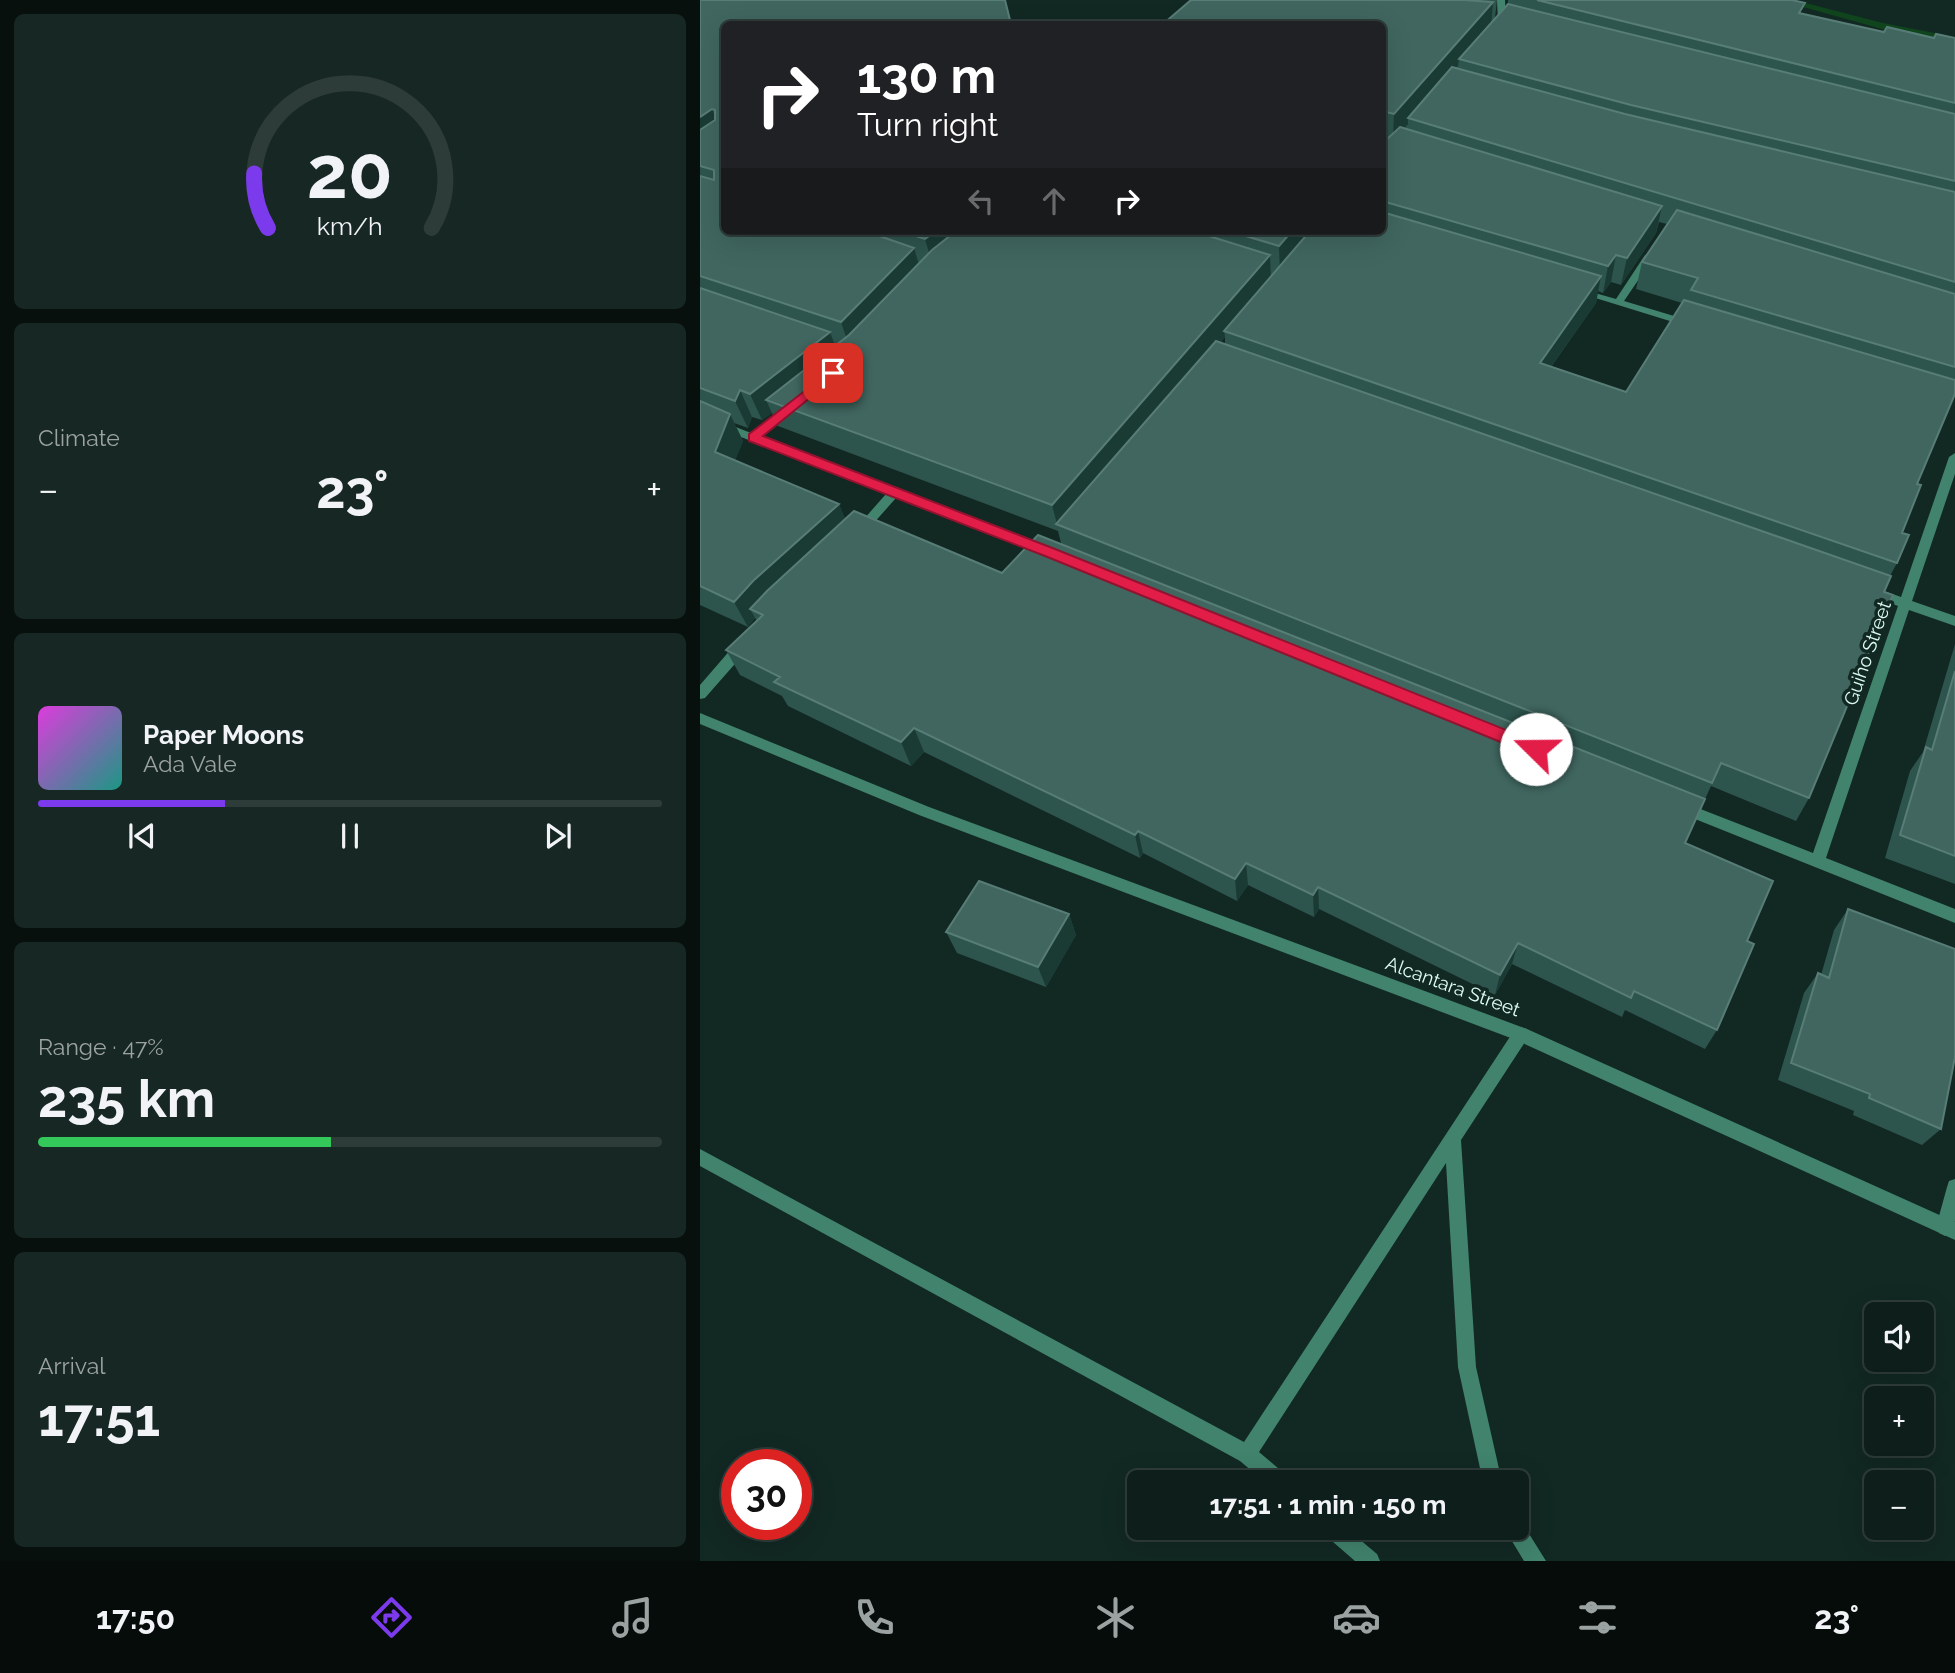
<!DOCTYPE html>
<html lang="en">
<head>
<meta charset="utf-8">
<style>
  :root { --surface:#0e1e1a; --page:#172723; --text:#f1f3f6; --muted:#9ba2a2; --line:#2e3c39; --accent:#7c3aed }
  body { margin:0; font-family:Raleway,sans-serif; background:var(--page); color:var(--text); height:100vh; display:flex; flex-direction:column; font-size:26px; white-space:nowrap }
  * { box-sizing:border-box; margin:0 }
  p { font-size:23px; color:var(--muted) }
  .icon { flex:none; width:38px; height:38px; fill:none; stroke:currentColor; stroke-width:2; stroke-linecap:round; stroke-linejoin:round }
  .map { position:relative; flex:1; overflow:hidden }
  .side { display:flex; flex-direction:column; gap:14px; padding:14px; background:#08100e; width:700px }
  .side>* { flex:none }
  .banner { position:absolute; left:21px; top:21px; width:665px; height:214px; border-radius:10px; box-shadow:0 7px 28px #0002,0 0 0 2px var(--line); background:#202124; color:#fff; overflow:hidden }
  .buttons { position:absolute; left:1164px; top:1302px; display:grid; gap:14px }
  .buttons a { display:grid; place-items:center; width:70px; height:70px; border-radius:10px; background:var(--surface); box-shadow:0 7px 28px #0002,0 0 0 2px var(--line); font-size:35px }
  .speed { position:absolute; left:21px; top:1449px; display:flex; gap:14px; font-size:35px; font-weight:700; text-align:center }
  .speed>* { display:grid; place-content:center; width:91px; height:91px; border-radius:50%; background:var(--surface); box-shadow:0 7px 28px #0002,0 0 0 2px var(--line); line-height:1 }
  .speed .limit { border:10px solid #d22; background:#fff; color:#111 }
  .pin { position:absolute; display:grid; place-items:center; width:60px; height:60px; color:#fff; margin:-30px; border-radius:14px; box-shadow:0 4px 10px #0006 }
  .me { position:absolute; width:77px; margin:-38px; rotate:292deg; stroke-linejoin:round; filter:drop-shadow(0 0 5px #0008) }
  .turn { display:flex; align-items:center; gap:24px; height:147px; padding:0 21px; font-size:32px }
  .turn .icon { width:91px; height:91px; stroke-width:2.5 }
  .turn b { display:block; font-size:49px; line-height:60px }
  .lanes { display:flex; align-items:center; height:66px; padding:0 21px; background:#0003; justify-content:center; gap:35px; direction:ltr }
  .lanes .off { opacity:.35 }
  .big { font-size:52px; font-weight:700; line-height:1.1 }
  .side .widget { flex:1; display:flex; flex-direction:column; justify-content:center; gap:10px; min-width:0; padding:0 24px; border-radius:10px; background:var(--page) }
  .side .dial { align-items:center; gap:0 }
  .dial svg { height:182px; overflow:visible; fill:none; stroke:var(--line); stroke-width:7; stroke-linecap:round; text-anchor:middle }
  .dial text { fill:var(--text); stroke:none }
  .song { display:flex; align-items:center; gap:21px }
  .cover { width:84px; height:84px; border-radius:10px; background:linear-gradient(135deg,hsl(300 70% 55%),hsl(170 70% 35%)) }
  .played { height:7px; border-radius:4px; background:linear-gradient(90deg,var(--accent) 30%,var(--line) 30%) }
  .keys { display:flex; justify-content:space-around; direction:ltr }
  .heat { display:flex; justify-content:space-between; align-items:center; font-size:38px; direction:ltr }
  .charge { height:10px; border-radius:5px; background:linear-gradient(90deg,#34c759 47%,var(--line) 0) }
  .trip { position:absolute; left:427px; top:1470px; width:402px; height:70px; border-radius:10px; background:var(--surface); box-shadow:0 7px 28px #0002,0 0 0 2px var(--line); font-weight:700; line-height:70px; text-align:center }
  .dock { display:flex; height:112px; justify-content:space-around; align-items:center; background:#060c0a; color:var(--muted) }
  .dock .icon { width:49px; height:49px }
  .dock .on { color:var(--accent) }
  .dock b { font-size:32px; color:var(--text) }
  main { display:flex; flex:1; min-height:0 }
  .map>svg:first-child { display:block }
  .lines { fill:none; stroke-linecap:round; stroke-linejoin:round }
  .stream { fill:#0f441d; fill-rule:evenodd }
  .minor { fill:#41836d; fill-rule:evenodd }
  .tertiary { fill:#41836d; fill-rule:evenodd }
  .wall { fill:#2d544d; fill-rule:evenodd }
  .shaded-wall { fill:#1a3b34 }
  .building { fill:#40665f; stroke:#587d76; stroke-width:2 }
  .route { fill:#e11d48; stroke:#92132f; stroke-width:2 }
  .labels { text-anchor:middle; stroke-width:7; stroke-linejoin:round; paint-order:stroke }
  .street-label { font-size:19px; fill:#dcfcf4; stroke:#122823 }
</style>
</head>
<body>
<main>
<section class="side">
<div class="widget dial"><svg viewBox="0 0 100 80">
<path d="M14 69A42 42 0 1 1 86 69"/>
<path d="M14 69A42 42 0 0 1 8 45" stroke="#7c3aed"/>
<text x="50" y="56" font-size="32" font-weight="700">20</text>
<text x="50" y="72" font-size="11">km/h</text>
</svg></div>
<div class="widget"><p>Climate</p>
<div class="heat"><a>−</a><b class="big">23°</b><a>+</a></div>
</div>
<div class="widget">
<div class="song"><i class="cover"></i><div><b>Paper Moons</b><p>Ada Vale</p></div></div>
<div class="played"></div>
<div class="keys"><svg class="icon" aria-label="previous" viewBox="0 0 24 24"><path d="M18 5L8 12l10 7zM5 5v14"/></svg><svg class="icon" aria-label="pause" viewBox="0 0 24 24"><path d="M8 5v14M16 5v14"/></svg><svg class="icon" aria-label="next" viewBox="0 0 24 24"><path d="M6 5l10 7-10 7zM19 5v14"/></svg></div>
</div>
<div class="widget"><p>Range · 47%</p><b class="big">235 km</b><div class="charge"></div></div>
<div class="widget"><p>Arrival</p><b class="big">17:51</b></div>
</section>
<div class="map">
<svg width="1255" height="1561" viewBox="0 0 1255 1561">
  <rect width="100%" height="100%" fill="#122823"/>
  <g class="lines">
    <path class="stream" d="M1078,0H1094L1183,23L1255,37V43L1182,29Z"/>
    <path class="minor" d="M797,0H805L806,22L811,23V27L798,24Z
      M949,254L954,257L924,301L994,322V326H986L876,292L881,289L916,299L945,255Z
      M87,406L91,407V413L61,436L348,548L350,551L344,556L340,554L196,498L164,534H156L154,531L156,528L186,494L0,421V413L51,433Z
      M1255,453V474L1212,601L1255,616V626L1209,610L1126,858L1255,909V923L975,811L973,807L975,803L980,801L1113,853L1198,606L1172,596L1170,593L1176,588L1201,597L1249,457Z
      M43,640L50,645L48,649L5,698L0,699V685L38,641Z
      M821,1027L827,1029L829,1034L827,1039L761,1140L776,1367L802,1482H783L758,1367L746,1163L559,1452L586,1475L588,1482H565L540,1461L0,1166V1149L544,1442L815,1029Z
      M1255,1179V1221L1251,1233L1245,1236L1239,1233L1236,1227L1247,1187L1249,1181Z
      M817,1520L821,1521L846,1561H824L804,1528H817Z
      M622,1528H646L677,1554L680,1561H655L625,1535Z"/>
    <path class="tertiary" d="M0,713L229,807L827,1029L1255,1222V1240L816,1040L219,815L0,724Z"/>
  </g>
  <path class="wall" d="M0,0H62L24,231H682V24L491,0H797L795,18L808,4V0H1092L1102,14L1184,32L1234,38H1255V394L1217,484L1202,533L1197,563L1190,576L1184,592L1109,798L1096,821L1011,786L985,843L1047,941L1017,1030L1005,1049L925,1010L922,1017L812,964L795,995L619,909L614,917L548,885L537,901L443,853L440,858L224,752L211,766L88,706L82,696L40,675L26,650L57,621L55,618L48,627L0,605ZM959,222L967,224L942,262L936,289L982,303L926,392L851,367L896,303L898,291L903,293L911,282L921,285L956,233ZM525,337V345L520,343ZM72,413L78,426L358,531L361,543L302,573L145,519L139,504L35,460L43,441L34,423L48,428L52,417L62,420Z
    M1255,644V884L1185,858L1210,771L1223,752Z
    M1148,909L1241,1129L1222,1145L1153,1115L1154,1111L1078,1080L1104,993L1118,973L1121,975L1134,930Z
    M369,914L376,935L346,987L257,953L246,932Z"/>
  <path class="shaded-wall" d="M793,2L791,28L759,59L758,66L712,119L708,118V124L693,141L694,114Z
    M12,109L23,136L0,151V117Z
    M686,123L685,149L682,152V127Z
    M962,206L956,233L921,285L927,258Z
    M236,231H278L233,266L225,239Z
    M592,231H617L580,273L579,246Z
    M214,248L222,275L150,349L141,322Z
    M570,255L571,282L524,331L525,337L362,526L357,524L352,505Z
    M916,255L911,282L903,293L908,266Z
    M901,276L896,303L835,389L840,363Z
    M130,332L140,359L66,400L72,413L62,420L50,394Z
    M40,390L52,417L48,428L35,401Z
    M30,414L43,441L28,478L15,452Z
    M139,504L150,530L50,609L55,618L48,627L34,602L53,581Z
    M214,728L224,752L211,766L201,742Z
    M438,831L443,853L440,858L435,835Z
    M546,863L548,885L537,901L535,879Z
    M618,887L619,909L614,917L613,895Z
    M369,914L376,935L346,987L338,967Z
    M818,943L812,964L795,995L800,975Z"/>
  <path class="building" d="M0,0H305L311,24H24V231H165L214,248L141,322L0,276V176L14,180V170L0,166V130L15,120V110L12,109L0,117Z
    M491,0H764L793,2L694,114L682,111V24H463Z
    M837,0H1092L1105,3L1099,13L1184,32L1187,27L1234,38L1236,34L1255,38V103Z
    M808,4L1255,114V181L931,105L759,59Z
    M752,67L925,114L1255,192V282L708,118Z
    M700,127L962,206L927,258L916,255L908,266L682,201V141H685Z
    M977,210L1255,294V367L991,290L998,278L942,262Z
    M682,212L901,276L840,363L926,392L984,300L1255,380V394L1217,484L1221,485L1202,533L1209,535L1197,563L524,331L610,231H682Z
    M200,231H236L225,239Z
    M256,231H493L570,255L352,505L66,400L149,335L232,250Z
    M529,231H592L579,246Z
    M0,288L130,332L50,394L40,390L35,401L0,388Z
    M516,341L1191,576L1184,592L1193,595L1109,798L1021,763L1012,783L356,524Z
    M0,401L30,414L15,452L139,504L53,581L34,602L0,586Z
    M154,511L302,573L338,535L1005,799L985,843L1073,881L1047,941L1054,944L1017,1030L934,991L931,998L818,943L800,975L618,887L613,895L546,863L535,879L438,831L435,835L214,728L201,742L74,682L80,677L26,650L63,615L50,609L67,591Z
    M1255,671V856L1200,835L1226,747L1232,750Z
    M279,881L369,914L338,967L246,932Z
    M1148,909L1255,949V1057L1241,1129L1169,1098L1170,1094L1091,1063L1118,973L1129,978Z"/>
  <path class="route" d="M133,369L137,370V376L63,436L355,549L841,744L843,749L841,754H830L345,556L49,441V434Z"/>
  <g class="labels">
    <g class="street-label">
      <text transform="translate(1167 653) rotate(-71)" y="7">Guiho Street</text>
      <text transform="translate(753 986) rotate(20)" y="7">Alcantara Street</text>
    </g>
  </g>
</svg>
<div class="buttons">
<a><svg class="icon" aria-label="sound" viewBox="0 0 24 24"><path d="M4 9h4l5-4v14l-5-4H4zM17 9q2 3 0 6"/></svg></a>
<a>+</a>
<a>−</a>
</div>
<div class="speed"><div class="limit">30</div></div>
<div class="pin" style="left:133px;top:373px;background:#d93025"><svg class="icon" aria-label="arrive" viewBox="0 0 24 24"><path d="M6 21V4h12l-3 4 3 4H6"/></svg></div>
<svg class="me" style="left:836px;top:749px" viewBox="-20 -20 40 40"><circle r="19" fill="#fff"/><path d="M0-13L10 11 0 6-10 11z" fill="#e11d48"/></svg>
<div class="trip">17:51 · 1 min · 150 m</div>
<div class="banner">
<div class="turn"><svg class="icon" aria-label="right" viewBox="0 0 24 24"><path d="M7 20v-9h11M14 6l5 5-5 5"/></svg><div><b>130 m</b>Turn right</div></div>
<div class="lanes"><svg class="icon off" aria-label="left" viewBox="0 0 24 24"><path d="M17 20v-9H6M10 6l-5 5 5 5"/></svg><svg class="icon off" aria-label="ahead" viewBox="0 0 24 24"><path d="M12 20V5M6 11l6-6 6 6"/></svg><svg class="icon" aria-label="right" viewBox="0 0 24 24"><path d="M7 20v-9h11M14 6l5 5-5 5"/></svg></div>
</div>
</div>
</main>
<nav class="dock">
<b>17:50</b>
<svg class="icon on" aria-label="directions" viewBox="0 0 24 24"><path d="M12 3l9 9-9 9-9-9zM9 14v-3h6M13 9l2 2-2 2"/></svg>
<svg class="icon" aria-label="music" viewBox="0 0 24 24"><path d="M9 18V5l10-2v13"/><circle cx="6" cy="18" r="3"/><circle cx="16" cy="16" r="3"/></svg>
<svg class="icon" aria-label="phone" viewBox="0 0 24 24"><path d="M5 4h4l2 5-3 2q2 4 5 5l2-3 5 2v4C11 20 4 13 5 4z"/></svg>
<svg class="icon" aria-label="climate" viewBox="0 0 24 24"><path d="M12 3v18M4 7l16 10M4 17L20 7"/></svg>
<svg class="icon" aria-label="car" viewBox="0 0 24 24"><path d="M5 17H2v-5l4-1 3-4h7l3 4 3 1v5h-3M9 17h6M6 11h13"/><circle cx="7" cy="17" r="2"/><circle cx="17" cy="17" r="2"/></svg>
<svg class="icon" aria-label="filters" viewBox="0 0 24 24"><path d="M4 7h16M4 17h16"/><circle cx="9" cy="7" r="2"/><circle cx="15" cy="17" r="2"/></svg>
<b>23°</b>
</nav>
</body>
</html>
